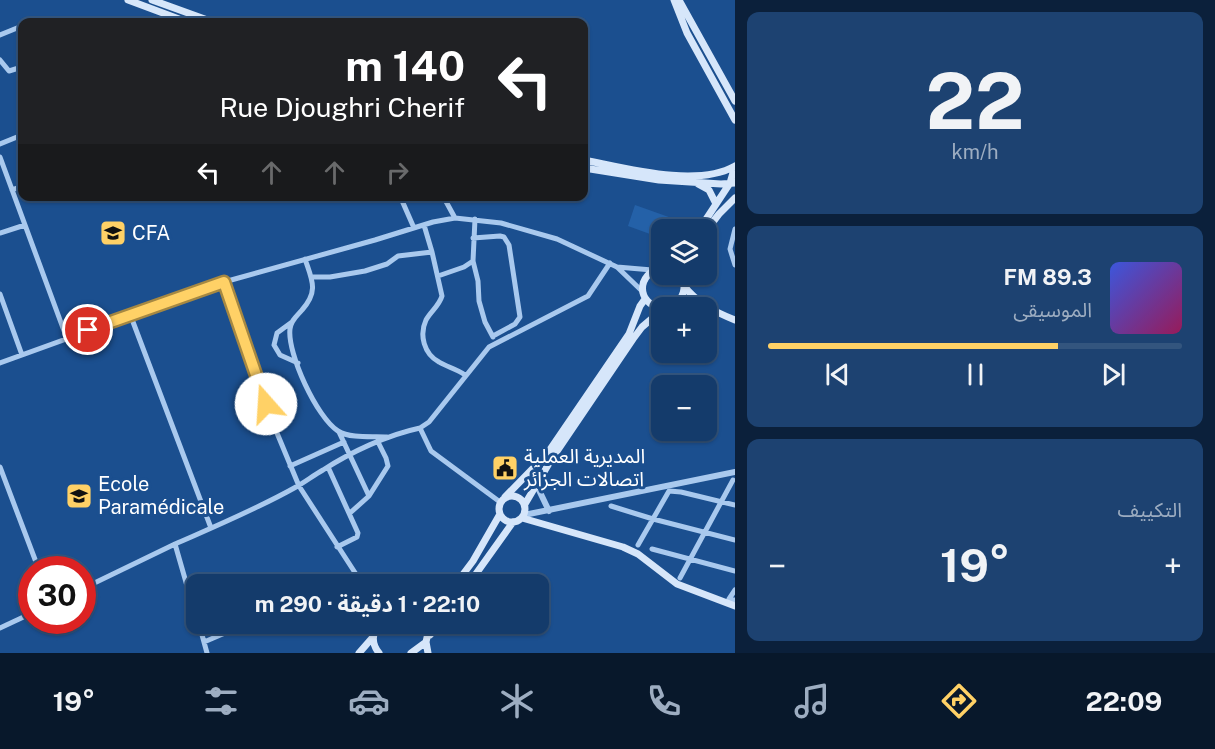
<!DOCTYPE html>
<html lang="ar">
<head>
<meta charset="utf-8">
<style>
  :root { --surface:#143b6b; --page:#1d4271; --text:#f1f3f6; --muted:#9dadc1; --line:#33557e; --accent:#ffd166 }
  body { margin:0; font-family:"Public Sans","Noto Sans Arabic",sans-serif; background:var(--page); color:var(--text); direction:rtl; height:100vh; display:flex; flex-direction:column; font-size:22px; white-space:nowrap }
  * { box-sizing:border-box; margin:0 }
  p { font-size:20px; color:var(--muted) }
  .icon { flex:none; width:33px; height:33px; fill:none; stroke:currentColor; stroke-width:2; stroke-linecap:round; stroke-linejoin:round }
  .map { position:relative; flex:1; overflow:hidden; direction:ltr }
  .side { display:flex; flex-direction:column; gap:12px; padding:12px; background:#0b203b; width:480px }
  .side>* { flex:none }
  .banner { position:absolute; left:18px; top:18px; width:570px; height:183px; border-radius:12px; box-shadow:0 2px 4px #0004,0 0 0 2px var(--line); direction:rtl; background:#202124; color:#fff; overflow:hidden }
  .fabs { position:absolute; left:651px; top:219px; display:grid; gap:12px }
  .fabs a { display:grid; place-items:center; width:66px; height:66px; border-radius:12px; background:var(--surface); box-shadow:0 2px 4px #0004,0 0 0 2px var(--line); font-size:30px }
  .speed { position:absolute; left:18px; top:556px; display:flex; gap:12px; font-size:30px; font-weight:700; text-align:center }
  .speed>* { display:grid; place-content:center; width:78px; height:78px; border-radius:50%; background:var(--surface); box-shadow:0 2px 4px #0004,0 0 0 2px var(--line); line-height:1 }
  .speed .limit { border:9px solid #d22; background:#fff; color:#111 }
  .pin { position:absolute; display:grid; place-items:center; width:51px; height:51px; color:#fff; margin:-26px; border:3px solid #fff; border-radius:50%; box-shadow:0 2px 6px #0007 }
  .me { position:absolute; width:66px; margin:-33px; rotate:341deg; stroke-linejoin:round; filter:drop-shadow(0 0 4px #0008) }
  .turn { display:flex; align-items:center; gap:21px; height:126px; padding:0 24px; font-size:27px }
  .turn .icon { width:78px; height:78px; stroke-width:2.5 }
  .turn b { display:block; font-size:42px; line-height:51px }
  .lanes { display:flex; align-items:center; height:57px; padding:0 24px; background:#0003; justify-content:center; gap:30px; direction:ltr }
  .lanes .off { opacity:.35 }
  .big { font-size:45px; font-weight:700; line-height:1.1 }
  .side .card { flex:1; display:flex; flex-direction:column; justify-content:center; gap:9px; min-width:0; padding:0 21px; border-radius:12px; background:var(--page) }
  .side .dial { align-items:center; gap:0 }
  .dial b { font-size:78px; line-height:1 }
  .song { display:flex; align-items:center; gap:18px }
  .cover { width:72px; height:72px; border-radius:9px; background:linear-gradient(135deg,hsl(230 70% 55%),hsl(330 70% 35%)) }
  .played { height:6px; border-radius:3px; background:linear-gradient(90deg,var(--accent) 70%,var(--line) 70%) }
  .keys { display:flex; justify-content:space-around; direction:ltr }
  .heat { display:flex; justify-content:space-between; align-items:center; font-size:33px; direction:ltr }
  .trip { position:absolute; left:186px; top:574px; width:363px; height:60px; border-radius:12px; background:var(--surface); box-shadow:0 2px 4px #0004,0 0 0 2px var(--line); font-weight:700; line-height:60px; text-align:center; direction:rtl }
  .tab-bar { display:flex; height:96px; justify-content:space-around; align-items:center; background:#08182b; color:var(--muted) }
  .tab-bar .icon { width:42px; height:42px }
  .tab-bar .active { color:var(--accent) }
  .tab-bar b { font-size:27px; color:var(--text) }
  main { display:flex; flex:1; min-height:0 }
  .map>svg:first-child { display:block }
  .green { fill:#2461a8 }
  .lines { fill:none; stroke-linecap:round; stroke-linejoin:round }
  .minor { stroke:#a9c9ee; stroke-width:5 }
  .tertiary { stroke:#a9c9ee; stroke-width:6 }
  .secondary { stroke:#d6e6fa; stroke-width:7 }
  .route-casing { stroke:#a68842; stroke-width:15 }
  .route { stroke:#ffd166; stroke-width:10 }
  .labels { text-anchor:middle; stroke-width:6; stroke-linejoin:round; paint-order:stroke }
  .poi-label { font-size:20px; fill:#fff; stroke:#1b4f8f; text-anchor:start }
</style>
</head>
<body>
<main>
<section class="side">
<div class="card dial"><b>22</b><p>km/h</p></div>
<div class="card">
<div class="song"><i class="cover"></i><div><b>89.3 FM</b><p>الموسيقى</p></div></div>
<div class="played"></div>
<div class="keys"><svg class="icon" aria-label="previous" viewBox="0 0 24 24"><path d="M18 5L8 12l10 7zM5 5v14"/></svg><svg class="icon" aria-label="pause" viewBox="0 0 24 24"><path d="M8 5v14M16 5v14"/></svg><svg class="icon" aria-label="next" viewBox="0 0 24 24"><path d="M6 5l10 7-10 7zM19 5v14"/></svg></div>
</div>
<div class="card"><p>التكييف</p>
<div class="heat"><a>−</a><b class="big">19°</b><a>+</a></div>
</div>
</section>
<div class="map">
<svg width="735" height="653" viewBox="0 0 735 653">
  <rect width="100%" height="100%" fill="#1b4f8f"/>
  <path class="green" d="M635,205L680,221L677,229L662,230L661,238L628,226Z"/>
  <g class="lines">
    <path class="minor" d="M30,22L34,21
      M0,35L22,26
      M0,60L9,71L22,67
      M0,144L22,135
      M0,157L67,339
      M12,190L22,186
      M400,196L414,228
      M443,196L455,218
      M475,219L473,261L478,281L479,301L485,322L493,337
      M735,229L730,249L735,265
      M0,233L25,225
      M473,238L500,236L504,237L509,245L520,317L515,324L493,336
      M432,252L442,296C439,306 431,311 426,320C419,335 424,354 439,362C447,367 457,369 465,375
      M305,259C312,280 319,291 302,310C297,316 291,320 290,329C287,353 317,418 338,431C351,439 373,436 387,437
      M617,267L652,270
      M438,276L464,267L473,261
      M312,277H330L365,271L387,264L398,256L432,252L424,225
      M224,282L272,421L299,486L363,585
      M0,294L22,355
      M130,314L211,528
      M292,322L277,333L274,345L280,355L298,363
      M0,363L224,282L375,240L433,222L455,218L501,223L557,239L617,267L643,292
      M339,432L369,496L350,513
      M290,466L344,442
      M0,467L39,570
      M328,467L358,533L357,537L337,547
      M369,496L388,466L386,458L378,442
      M500,502L431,451L420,428L429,422L489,347L588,296L610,263
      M611,506L653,519L735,540
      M638,545L669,491L681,492L735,505
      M652,549L735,571
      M680,578L733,480
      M340,585L357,578
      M82,589L175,544
      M735,590L729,599L735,600
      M196,617L175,544C216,526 257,509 296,487C305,482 314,475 323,470C351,452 387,435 420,428
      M199,624L207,653
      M0,628L32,613
      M204,642L246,624"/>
    <path class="tertiary" d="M537,486L549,511
      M524,515L735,472"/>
    <path class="secondary" d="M128,0L187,22
      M152,0L213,22
      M674,0L687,33L735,120
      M679,0L735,101
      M584,160C625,168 697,188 735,166
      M584,168L659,180L721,184L735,183
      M698,184L709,190L716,204
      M699,230L730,183L735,166
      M706,231L719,214L735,198
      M662,267C636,274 636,303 662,309
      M684,286C697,303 715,312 735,320
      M671,308C683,300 689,286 679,274
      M499 509a13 13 0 1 1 26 0a13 13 0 1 1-26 0Z
      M505,497L547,454L629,334L640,306L645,299
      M525,504L551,460L633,339L642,327L662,310
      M522,518L623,547L638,554L677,584L735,606
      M455,585L473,561L500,514
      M468,585L513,522
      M379,624C372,634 371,643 379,653
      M430,635L439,624
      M426,642L428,653
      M359,653L373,637
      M411,653L426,642L430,624"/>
  </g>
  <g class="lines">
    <defs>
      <path id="route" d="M88,330L224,282L266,404"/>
    </defs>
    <use href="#route" class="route-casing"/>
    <use href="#route" class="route"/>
  </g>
  <defs>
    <symbol id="university-square" viewBox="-11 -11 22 22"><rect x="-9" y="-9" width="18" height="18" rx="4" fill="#ffd166" stroke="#1b4f8f"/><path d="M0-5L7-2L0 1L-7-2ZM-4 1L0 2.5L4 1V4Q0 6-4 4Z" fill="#111"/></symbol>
    <symbol id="civic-square" viewBox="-11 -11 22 22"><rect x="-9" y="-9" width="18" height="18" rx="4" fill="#ffd166" stroke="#1b4f8f"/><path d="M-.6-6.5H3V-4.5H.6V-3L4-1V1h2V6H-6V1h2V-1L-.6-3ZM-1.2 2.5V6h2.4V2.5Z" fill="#111"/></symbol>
  </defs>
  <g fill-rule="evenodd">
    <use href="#university-square" x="98" y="218" width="30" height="30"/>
    <use href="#civic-square" x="490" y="453" width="30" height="30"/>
    <use href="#university-square" x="64" y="481" width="30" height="30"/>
  </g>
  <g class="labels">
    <g class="poi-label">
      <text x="132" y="240">CFA</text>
      <text x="524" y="463">المديرية العملية<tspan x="524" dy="23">اتصالات الجزائر</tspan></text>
      <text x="98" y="491">Ecole<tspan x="98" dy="23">Paramédicale</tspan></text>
    </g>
  </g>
</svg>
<div class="fabs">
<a><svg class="icon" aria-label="layers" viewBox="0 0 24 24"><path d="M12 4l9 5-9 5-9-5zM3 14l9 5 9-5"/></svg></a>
<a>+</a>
<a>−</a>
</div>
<div class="speed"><div class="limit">30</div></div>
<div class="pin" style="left:88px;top:330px;background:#d93025"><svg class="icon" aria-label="arrive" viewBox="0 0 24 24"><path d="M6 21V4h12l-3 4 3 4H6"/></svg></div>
<svg class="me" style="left:266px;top:404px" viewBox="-20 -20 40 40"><circle r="19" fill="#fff"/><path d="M0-13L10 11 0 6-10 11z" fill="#ffd166"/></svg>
<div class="trip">22:10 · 1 دقيقة · 290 m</div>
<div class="banner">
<div class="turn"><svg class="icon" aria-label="left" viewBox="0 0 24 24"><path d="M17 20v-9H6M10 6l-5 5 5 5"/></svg><div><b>140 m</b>Rue Djoughri Cherif</div></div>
<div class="lanes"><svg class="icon" aria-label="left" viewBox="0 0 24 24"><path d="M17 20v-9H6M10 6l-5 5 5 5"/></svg><svg class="icon off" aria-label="ahead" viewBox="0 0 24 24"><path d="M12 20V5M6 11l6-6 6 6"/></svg><svg class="icon off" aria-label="ahead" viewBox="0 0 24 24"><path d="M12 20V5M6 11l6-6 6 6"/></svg><svg class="icon off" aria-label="right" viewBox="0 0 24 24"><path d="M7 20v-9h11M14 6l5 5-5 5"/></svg></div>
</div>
</div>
</main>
<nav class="tab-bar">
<b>22:09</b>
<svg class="icon active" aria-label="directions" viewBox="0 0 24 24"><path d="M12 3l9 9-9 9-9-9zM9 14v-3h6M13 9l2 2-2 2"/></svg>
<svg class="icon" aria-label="music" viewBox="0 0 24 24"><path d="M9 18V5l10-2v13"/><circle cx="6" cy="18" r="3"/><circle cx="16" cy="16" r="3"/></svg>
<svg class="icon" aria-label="phone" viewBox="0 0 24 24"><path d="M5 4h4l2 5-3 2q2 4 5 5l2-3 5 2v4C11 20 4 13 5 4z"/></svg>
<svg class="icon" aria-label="climate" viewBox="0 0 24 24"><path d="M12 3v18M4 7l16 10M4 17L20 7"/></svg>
<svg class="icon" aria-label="car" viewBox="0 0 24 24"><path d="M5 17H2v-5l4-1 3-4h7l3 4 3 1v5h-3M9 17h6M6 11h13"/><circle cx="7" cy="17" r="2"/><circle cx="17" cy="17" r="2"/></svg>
<svg class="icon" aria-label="filters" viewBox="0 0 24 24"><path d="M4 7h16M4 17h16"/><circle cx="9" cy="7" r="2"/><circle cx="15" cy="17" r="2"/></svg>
<b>19°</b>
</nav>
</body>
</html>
